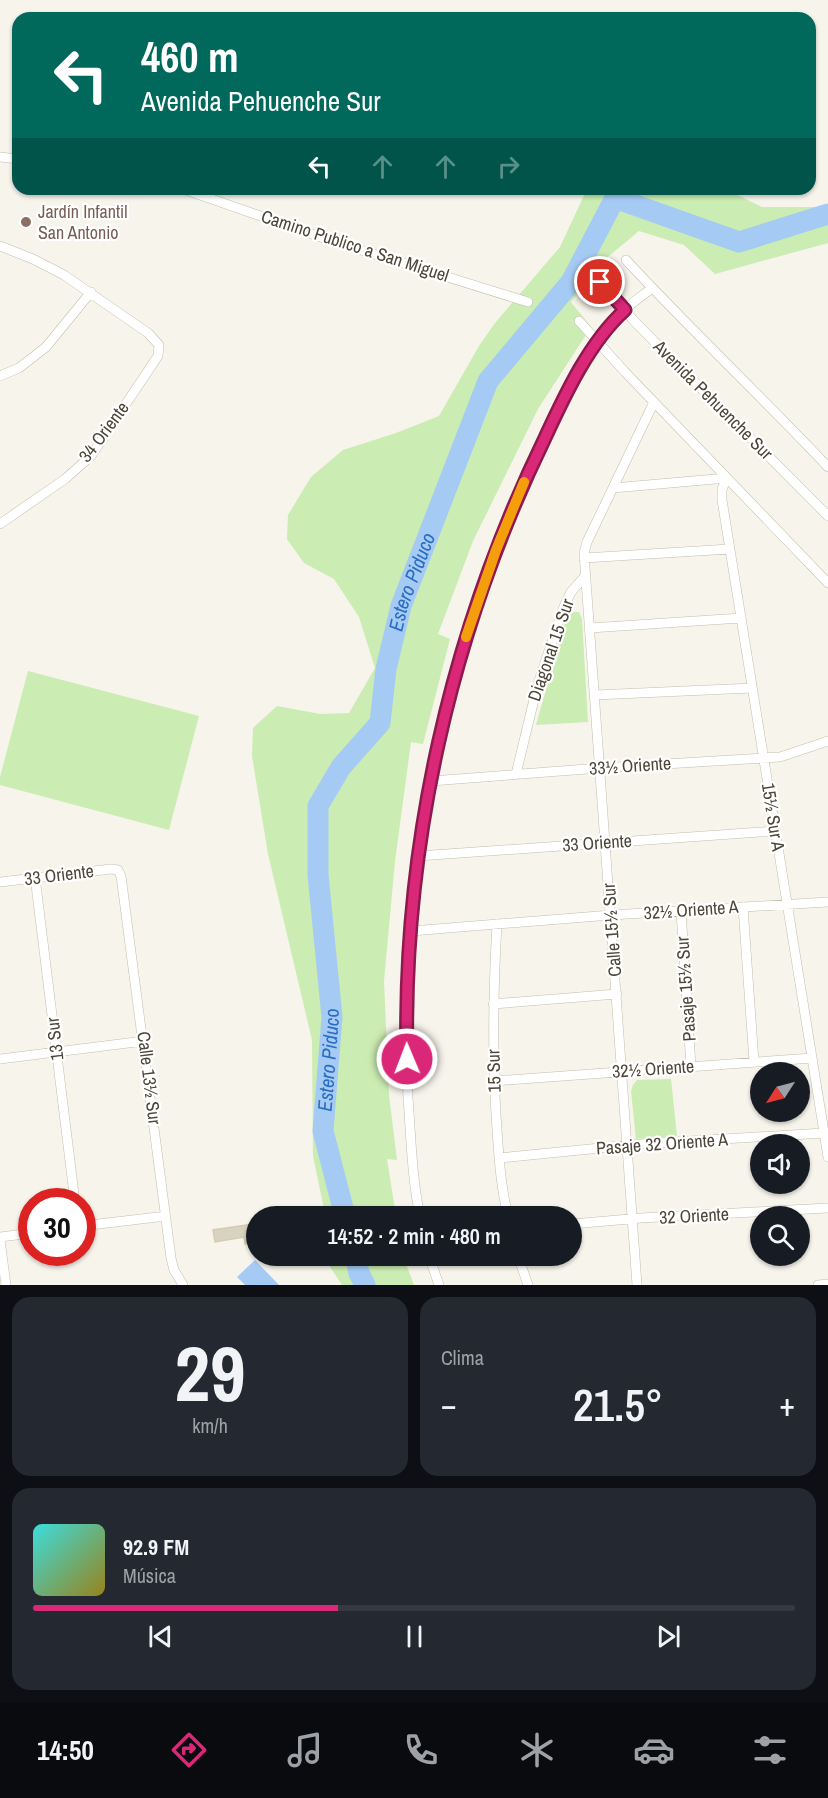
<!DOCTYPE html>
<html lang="es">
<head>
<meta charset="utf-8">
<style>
  :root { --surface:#171b24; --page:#242831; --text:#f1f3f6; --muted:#9ea1a6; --line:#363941; --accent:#db2777 }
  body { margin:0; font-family:"Archivo Narrow",sans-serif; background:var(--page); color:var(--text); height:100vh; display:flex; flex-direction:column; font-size:22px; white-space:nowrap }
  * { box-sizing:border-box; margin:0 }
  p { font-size:20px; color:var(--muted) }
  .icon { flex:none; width:33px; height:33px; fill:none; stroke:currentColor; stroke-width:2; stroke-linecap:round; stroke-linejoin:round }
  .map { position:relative; height:1285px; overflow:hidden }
  .drawer { display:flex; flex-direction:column; gap:12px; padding:12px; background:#0d0f14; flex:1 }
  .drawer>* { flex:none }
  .top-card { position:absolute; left:12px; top:12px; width:804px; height:183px; border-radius:18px; box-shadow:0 2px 4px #0004; background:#00695c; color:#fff; overflow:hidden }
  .needle { width:39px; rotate:234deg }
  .tools { position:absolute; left:750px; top:1062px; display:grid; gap:12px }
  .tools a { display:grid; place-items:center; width:60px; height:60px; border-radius:50%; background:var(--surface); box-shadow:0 2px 4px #0004; font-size:30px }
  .speed { position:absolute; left:18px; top:1188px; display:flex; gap:12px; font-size:30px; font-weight:700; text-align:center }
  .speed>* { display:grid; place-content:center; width:78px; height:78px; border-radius:50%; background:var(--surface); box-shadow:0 2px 4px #0004; line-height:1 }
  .speed .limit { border:9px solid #d22; background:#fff; color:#111 }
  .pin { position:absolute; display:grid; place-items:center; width:51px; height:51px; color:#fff; margin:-26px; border:3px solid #fff; border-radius:50%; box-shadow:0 2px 6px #0007 }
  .me { position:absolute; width:66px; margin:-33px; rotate:359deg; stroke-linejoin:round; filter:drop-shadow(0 0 4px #0008) }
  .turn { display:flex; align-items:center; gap:21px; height:126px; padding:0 30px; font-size:27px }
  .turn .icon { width:78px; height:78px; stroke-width:2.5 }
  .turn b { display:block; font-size:42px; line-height:51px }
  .lanes { display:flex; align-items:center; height:57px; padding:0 30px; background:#0003; justify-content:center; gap:30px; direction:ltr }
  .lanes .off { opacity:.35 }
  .big { font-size:45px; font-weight:600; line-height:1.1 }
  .drawer .tile { flex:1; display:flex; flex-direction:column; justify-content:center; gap:9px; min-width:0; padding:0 21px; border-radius:18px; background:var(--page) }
  .drawer .dial { align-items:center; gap:0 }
  .dial b { font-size:78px; line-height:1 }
  .song { display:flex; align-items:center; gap:18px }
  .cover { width:72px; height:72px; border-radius:9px; background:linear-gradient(135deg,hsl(180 70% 55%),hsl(50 70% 35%)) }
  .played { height:6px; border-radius:3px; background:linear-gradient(90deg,var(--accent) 40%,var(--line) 40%) }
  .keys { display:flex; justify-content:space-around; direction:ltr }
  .heat { display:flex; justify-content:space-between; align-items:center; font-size:33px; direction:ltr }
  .drawer .tiles { flex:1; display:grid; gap:12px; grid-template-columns:1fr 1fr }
  .tile:last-child { grid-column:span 2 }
  .trip { position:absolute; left:246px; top:1206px; width:336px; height:60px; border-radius:30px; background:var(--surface); box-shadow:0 2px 4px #0004; font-weight:600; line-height:60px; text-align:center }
  .tabs { display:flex; height:96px; justify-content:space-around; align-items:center; background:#090b0e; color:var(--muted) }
  .tabs .icon { width:42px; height:42px }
  .tabs .active { color:var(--accent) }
  .tabs b { font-size:27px; color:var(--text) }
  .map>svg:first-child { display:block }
  .green { fill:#cbecb2 }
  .water { fill:#a5cbf5 }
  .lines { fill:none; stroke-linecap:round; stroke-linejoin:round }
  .river { stroke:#a5cbf5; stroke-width:21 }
  .building { fill:#d9d2c0; stroke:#d4cbb2; stroke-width:1.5 }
  .street-casing { stroke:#c3bead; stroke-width:10 }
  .street { stroke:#fff; stroke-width:9 }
  .route-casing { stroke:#8e194d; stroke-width:15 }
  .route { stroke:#db2777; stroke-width:10 }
  .slow { stroke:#f59e0b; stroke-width:10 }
  .education-dot { fill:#8d6e63; stroke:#fff; stroke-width:2 }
  .labels { text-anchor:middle; stroke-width:4.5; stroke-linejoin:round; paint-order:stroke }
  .education-label { font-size:18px; fill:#785e54; stroke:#fff; text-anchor:start }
  .street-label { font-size:18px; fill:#4c4638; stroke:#fff }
  .water-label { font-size:20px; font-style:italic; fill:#296dc0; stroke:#fff }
</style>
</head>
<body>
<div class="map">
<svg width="828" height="1285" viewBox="0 0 828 1285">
  <rect width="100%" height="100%" fill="#f6f4eb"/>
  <path class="green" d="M587,189H725L762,207H826L828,214V243L715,274L684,245L639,231L604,260L571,302L591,327L538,409L473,541L438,634L450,639L423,744L411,742L395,861L384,981L389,1095L397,1160L387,1159L396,1216H311L310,1213L324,1209L313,1156L312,1040L268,854L252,756L253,728L277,706L320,714L349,713L375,668L359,617L334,579L304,563L287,539L288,515L311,477L343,450L396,433L439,416L479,346L495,323L560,247Z
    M573,612H579L582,619L588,722L536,725L567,615Z
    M28,671L199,716L169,830L0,785V777Z
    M671,1079L677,1136L636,1139L631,1091L633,1085L637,1080Z
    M323,1256H403L414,1285H342Z"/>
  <path class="water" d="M255,1260L279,1285H245L237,1277Z"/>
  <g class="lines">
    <g class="river">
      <path id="s1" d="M345,1216L323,1131L332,1017L318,875V806L341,767L380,723L386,669L401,606L488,381L571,282L615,198L739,242L828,214"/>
      <path d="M355,1256L359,1273L365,1285"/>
    </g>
  </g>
  <path class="building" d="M253,1224L256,1243L245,1244L244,1237L215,1242L213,1230Z"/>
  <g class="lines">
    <defs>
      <path id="street" d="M0,157L18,159
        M183,189L329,240L528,302
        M0,246L33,259L64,275L148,333L159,345L158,356L91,456L65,479L0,524
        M626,260C692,331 762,397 828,467
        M600,282L636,323L828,516
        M579,321L625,372L828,583
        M0,376L19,368L46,347L91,292
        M727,478L722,489V500L828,1157
        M613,488L727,478
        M584,558L730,549
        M590,628L741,618
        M595,695L752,688
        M516,774L537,687L563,609L571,592L586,575
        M431,781L600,768L780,757L828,741
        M418,856L776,831
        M35,877L75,1202
        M0,882L111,869L118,870L121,876L171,1258L174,1270L183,1285
        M743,907L754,1062
        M681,911L691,1067
        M497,924C493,993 492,1061 497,1130C499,1159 501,1188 508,1216
        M411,931L611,915L828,902
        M493,1004L617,994
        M0,1059L144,1041
        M494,1081L812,1058
        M499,1158L641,1144L824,1133
        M420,1216C412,1179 411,1137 408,1098C396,884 440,666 529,471C545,436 562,402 581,369C590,353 598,337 610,323C622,310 638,299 652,288
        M572,1224L641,1218L828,1208
        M82,1226L166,1216
        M0,1237L32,1233
        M0,1240L6,1285
        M429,1256L439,1285
        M518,1256L528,1285
        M637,1285L584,553L587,542L654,402
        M818,1285L828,1284"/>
    </defs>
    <use href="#street" class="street-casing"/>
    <use href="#street" class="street"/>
  </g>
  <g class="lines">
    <defs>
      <path id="route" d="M407,1059C402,846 451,632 544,440C564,397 589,342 625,310L600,282"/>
    </defs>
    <use href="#route" class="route-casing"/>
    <use href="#route" class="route"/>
    <path class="slow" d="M466,637L496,550L524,482"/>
  </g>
  <circle class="education-dot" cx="26" cy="222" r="6"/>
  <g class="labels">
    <g class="education-label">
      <text x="38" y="218">Jardín Infantil<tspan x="38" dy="21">San Antonio</tspan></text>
    </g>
    <g class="street-label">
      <text transform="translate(355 246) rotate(18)" y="6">Camino Publico a San Miguel</text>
      <text transform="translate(713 400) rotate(45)" y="6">Avenida Pehuenche Sur</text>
      <text transform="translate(104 432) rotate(-53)" y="6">34 Oriente</text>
      <text transform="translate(551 650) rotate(-71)" y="6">Diagonal 15 Sur</text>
      <text transform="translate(630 766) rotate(-4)" y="6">33½ Oriente</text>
      <text transform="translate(773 817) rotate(81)" y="6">15½ Sur A</text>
      <text transform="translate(597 843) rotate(-4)" y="6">33 Oriente</text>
      <text transform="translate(59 875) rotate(-7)" y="6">33 Oriente</text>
      <text transform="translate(691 910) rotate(-4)" y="6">32½ Oriente A</text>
      <text transform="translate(612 930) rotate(-94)" y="6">Calle 15½ Sur</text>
      <text transform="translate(686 989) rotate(-94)" y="6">Pasaje 15½ Sur</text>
      <text transform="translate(55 1039) rotate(-97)" y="6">13 Sur</text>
      <text transform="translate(653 1069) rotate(-4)" y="6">32½ Oriente</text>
      <text transform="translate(494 1071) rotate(-92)" y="6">15 Sur</text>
      <text transform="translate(149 1078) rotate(83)" y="6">Calle 13½ Sur</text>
      <text transform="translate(662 1144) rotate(-4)" y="6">Pasaje 32 Oriente A</text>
      <text transform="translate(694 1216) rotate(-3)" y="6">32 Oriente</text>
    </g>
    <g class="water-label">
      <text dy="7" stroke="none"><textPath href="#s1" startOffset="663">Estero Piduco</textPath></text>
      <text dy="7" stroke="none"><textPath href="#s1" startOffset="159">Estero Piduco</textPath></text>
    </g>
  </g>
</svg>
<div class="tools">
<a><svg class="needle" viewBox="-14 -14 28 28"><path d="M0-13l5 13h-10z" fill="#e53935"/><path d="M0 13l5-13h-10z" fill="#9ea1a6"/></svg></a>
<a><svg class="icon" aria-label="sound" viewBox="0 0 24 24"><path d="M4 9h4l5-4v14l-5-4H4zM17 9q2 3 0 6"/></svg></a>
<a><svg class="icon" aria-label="search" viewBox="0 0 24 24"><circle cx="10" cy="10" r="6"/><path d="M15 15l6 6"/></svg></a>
</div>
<div class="speed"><div class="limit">30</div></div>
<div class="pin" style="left:600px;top:282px;background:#d93025"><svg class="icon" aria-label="arrive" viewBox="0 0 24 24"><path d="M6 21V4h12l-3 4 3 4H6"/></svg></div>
<svg class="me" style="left:407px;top:1059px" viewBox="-20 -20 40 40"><circle r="17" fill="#db2777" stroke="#fff" stroke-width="3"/><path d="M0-11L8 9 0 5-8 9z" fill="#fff"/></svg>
<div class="trip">14:52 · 2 min · 480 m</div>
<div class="top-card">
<div class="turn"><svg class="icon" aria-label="left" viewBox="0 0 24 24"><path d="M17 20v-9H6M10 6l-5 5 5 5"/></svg><div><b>460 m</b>Avenida Pehuenche Sur</div></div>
<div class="lanes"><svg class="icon" aria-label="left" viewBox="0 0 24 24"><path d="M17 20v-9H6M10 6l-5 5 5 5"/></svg><svg class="icon off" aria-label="ahead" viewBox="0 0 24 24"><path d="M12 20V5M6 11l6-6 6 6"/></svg><svg class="icon off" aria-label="ahead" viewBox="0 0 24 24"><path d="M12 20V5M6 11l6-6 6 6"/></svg><svg class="icon off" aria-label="right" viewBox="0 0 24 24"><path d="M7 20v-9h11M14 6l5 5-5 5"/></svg></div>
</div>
</div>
<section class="drawer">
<div class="tiles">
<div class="tile dial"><b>29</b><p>km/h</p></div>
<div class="tile"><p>Clima</p>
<div class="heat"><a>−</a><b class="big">21.5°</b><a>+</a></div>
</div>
<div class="tile">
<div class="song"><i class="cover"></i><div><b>92.9 FM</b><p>Música</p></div></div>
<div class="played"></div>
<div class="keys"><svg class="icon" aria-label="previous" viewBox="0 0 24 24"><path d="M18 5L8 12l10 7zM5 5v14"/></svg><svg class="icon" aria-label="pause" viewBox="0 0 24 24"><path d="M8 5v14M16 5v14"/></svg><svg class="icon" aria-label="next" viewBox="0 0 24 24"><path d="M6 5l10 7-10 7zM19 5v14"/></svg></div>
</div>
</div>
</section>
<nav class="tabs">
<b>14:50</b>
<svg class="icon active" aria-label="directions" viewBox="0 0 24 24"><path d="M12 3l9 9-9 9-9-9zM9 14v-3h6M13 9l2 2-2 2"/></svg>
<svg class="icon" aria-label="music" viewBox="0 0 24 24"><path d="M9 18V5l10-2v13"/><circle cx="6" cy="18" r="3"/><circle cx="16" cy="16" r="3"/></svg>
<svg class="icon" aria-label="phone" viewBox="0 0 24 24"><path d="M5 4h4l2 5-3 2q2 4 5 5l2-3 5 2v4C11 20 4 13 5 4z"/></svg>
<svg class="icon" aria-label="climate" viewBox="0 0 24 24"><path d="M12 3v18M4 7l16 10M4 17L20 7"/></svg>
<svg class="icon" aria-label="car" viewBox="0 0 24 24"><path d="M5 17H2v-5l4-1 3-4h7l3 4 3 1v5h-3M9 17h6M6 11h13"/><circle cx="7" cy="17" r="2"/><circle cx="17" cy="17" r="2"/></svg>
<svg class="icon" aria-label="filters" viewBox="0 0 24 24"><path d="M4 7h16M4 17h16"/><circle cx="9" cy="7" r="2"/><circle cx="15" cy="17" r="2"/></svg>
</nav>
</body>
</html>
